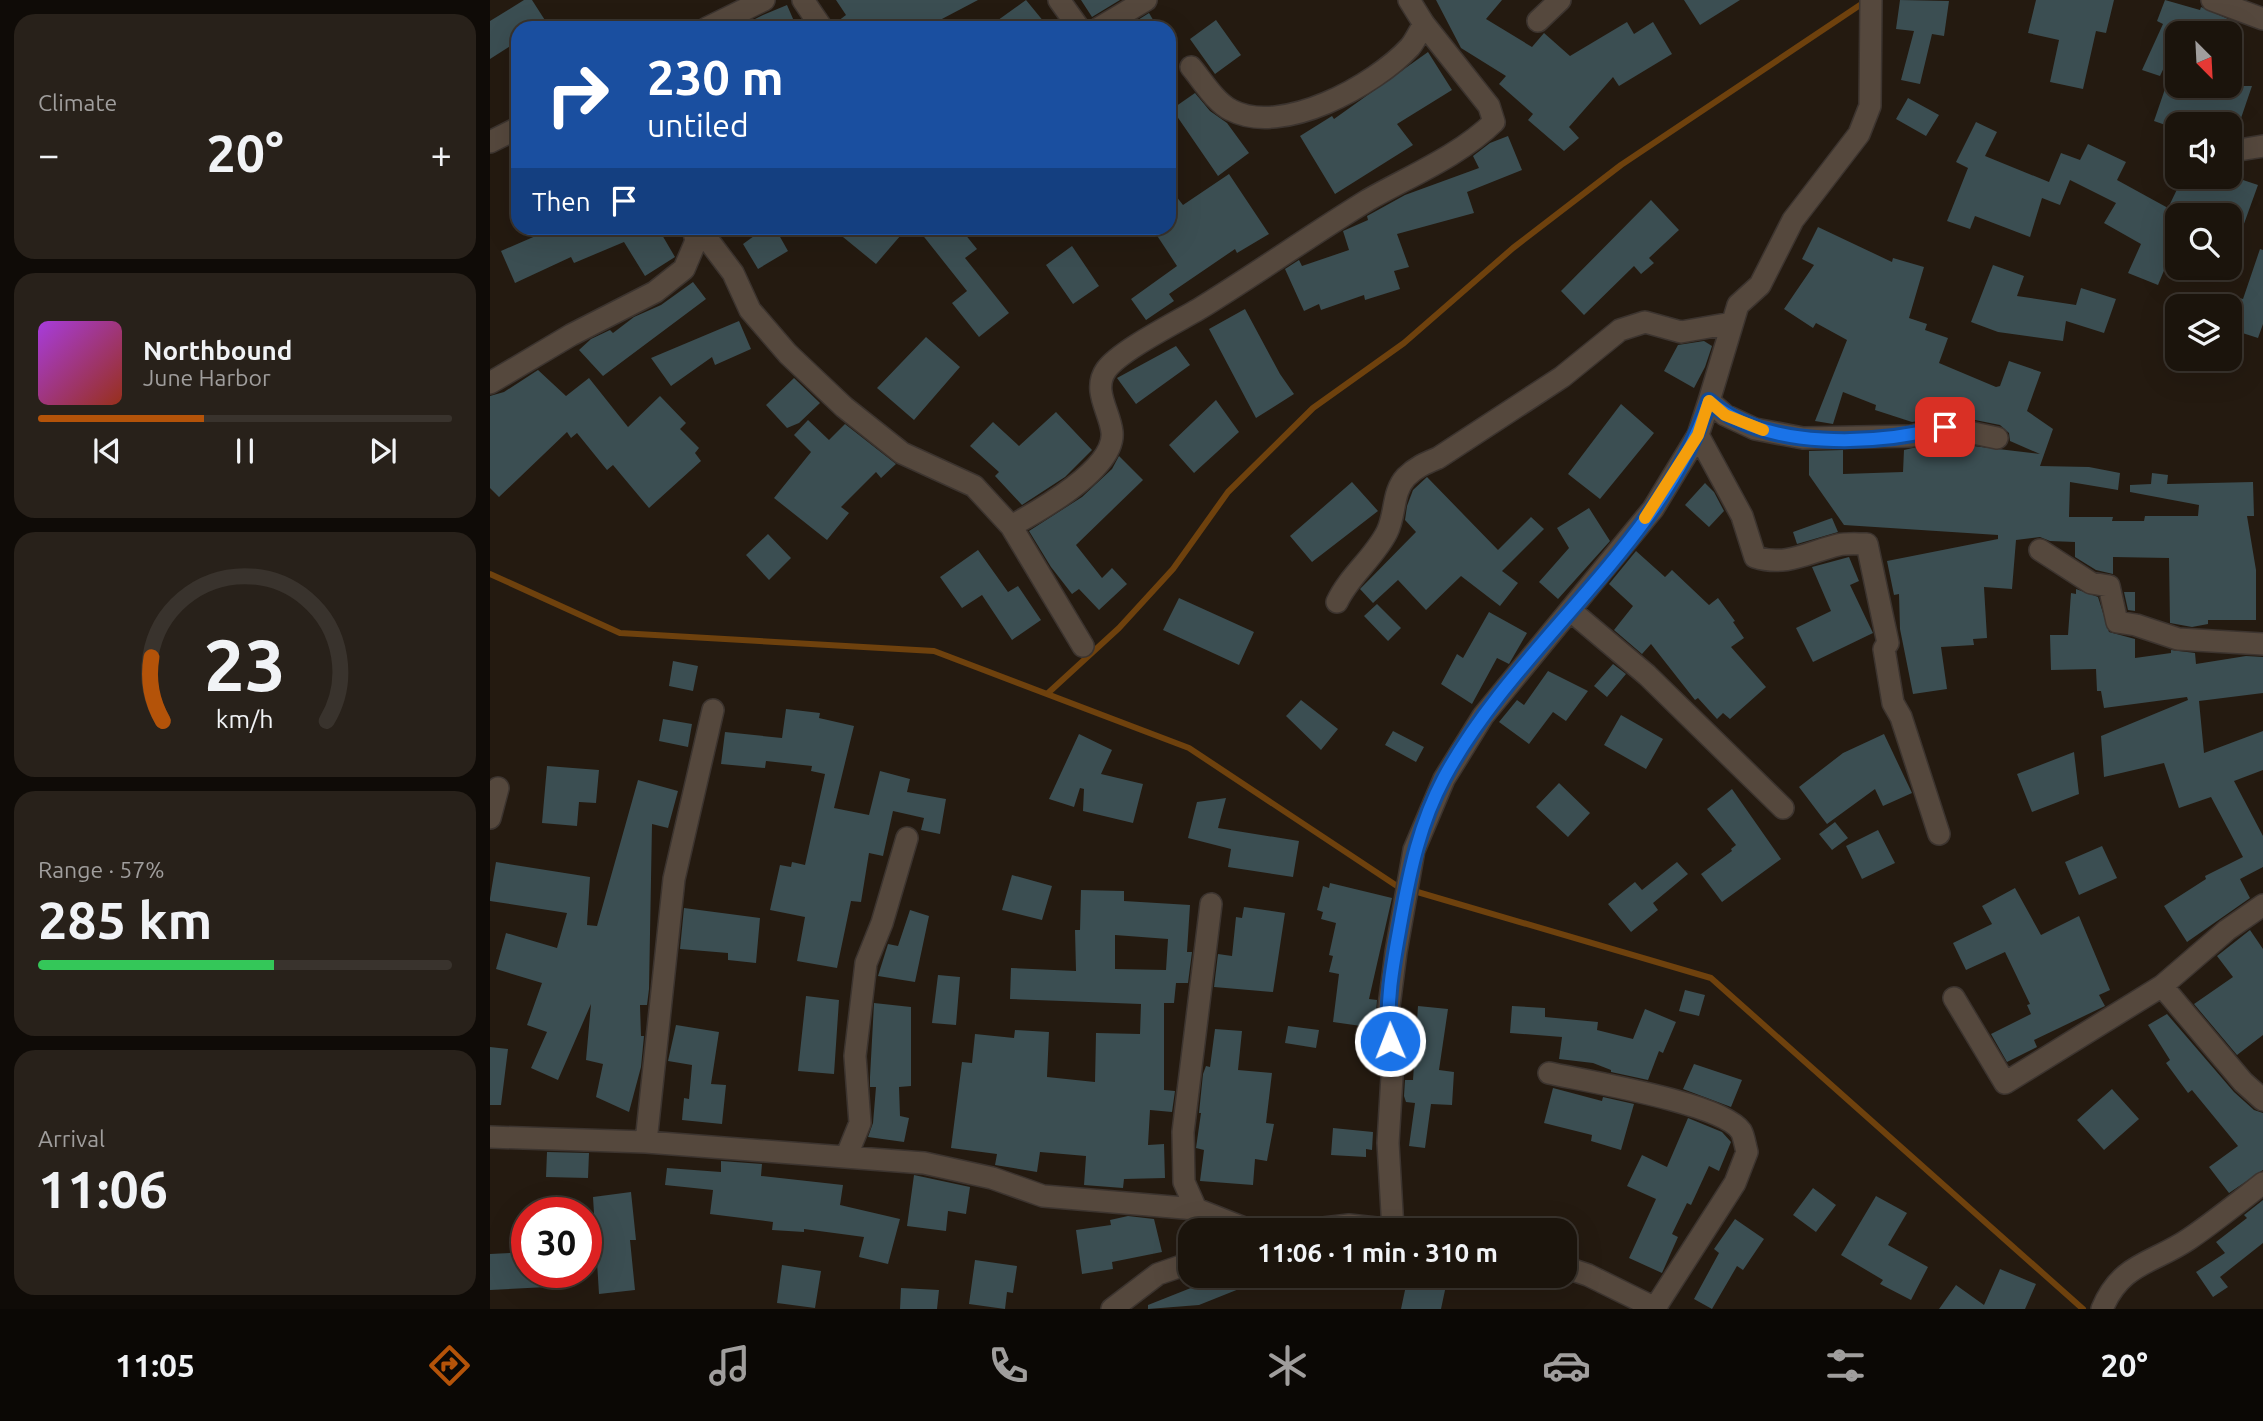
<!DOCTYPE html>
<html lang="en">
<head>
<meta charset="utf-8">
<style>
  :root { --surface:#1b140c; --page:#28211a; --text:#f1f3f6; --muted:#a09e9d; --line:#39332d; --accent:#b45309 }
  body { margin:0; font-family:Ubuntu,sans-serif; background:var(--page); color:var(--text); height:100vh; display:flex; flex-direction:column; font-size:26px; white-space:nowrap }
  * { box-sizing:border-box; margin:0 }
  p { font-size:23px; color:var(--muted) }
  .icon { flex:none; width:38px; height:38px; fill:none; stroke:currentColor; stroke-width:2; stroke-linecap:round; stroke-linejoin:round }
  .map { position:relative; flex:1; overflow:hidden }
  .details { display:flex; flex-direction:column; gap:14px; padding:14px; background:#0f0b07; width:490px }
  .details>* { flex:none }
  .guide { position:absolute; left:21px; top:21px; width:665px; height:214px; border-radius:21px; box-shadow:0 7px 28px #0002,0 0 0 2px var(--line); background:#1a4fa0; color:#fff; overflow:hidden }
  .needle { width:46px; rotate:156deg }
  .controls { position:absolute; left:1675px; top:21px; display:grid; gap:14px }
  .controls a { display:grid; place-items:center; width:77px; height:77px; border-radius:14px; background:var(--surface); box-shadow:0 7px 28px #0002,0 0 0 2px var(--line); font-size:35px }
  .speed { position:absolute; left:21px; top:1197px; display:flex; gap:14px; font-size:35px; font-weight:700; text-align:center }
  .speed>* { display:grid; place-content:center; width:91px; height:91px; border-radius:50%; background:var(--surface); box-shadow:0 7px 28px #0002,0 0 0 2px var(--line); line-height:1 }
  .speed .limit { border:10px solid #d22; background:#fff; color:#111 }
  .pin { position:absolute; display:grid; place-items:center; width:60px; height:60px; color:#fff; margin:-30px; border-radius:14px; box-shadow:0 4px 10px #0006 }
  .me { position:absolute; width:77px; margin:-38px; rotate:359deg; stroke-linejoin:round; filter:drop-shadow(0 0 5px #0008) }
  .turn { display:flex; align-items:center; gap:24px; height:147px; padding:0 21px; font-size:32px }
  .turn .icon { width:91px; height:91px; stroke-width:2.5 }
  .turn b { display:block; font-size:49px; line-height:60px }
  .then { display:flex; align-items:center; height:66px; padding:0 21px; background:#0003; gap:14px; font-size:26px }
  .big { font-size:52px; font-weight:700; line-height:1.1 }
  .details .card { flex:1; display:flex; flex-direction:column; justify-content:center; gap:10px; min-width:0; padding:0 24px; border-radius:21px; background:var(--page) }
  .details .dial { align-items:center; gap:0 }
  .dial svg { height:182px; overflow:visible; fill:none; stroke:var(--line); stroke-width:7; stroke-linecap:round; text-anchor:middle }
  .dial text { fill:var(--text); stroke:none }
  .song { display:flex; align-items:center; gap:21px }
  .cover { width:84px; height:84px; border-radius:10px; background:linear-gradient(135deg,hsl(280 70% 55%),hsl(10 70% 35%)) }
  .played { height:7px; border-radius:4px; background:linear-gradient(90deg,var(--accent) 40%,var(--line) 40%) }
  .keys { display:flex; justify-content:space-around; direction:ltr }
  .heat { display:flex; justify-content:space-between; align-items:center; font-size:38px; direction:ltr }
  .charge { height:10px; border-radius:5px; background:linear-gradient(90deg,#34c759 57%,var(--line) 0) }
  .trip { position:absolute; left:688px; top:1218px; width:399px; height:70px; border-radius:21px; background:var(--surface); box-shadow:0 7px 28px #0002,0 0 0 2px var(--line); font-weight:700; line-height:70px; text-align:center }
  .menu { display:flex; height:112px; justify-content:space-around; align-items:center; background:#0b0805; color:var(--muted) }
  .menu .icon { width:49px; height:49px }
  .menu .active { color:var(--accent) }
  .menu b { font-size:32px; color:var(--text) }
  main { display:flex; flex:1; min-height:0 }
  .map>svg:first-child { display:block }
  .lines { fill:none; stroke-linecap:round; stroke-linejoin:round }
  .stream { stroke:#6e410d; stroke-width:6 }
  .building { fill:#3b4e52; fill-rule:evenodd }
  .minor-casing { stroke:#3c342f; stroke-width:24 }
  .minor { stroke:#55483d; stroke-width:21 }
  .route-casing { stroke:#114b97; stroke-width:18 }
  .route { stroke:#1a73e8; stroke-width:12 }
  .slow { stroke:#f59e0b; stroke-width:12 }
</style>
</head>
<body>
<main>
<section class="details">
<div class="card"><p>Climate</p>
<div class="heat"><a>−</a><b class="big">20°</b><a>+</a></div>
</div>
<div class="card">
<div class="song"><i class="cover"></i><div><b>Northbound</b><p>June Harbor</p></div></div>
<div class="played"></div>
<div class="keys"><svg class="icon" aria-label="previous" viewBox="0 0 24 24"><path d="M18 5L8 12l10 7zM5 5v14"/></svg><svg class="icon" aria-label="pause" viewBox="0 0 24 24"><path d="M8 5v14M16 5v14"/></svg><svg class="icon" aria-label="next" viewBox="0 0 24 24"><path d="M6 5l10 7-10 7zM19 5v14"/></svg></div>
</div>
<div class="card dial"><svg viewBox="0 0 100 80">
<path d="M14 69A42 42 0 1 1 86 69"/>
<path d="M14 69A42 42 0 0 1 9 41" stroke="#b45309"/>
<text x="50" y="56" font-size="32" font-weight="700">23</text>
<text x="50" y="72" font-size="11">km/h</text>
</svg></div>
<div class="card"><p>Range · 57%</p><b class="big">285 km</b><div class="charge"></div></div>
<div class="card"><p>Arrival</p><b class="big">11:06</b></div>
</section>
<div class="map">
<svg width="1773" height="1309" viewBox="0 0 1773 1309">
  <rect width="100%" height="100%" fill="#241a10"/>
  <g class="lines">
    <path class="stream" d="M0,574L130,633L444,651L699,748L907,886L1221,978L1593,1309
      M557,694L629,628L683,569L738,492L823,408L914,343L1023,248L1131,165L1376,1"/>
  </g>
  <path class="building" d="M34,0H42L60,28H28V41L0,59V21Z
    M346,0H488L450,20L456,28H345L344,24L356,15Z
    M536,0L559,28H497Z
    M591,0H630L602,17Z
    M946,0H1012L996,19L1042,47L1054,33L1080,56L1137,22L1144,34L1163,22L1182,54L1129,86L1123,77L1079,127L1089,138L1074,151L1038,120L1043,114L1009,84L1016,76L971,48Z
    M1194,0H1250L1210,25Z
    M1410,0L1459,1L1454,36L1442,34L1430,84L1411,80L1424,31L1406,29Z
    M1546,0H1624L1616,33L1606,31L1593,89L1560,82L1569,40L1538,33Z
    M1675,0L1710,10L1711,7L1745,22L1740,33L1692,31L1687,33V40L1670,76L1652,70L1673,24L1667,21Z
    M297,5L307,28H247L273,15Z
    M659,13L668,28H635Z
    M726,20L751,55L725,74L700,39Z
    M938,52L962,90L907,124L923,145L845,194L810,136L842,116L844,119Z
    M1676,86H1762L1749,124H1687V129L1664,121Z
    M705,93L720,111L737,123L759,153L728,176L682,109Z
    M1418,98L1449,115L1436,136L1406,119Z
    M1486,122L1507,132L1495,156L1559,182L1571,153L1590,160L1598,144L1636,162L1627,180L1678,208L1693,177H1705L1722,185L1725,177H1744L1768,185L1742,257L1740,215H1687V272L1675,268L1668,285L1638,273L1651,244L1614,223L1626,203L1580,180L1570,205L1552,198L1540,237L1485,216L1480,229L1457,221L1478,168L1466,162Z
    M1018,136L1032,170L977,192L984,213L907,234L919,267L904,271L910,289L875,300L874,295L831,310L829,304L814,311L795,269L809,260L812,266L859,250L853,231L878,220L877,216L915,195L989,168L983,156L1000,143Z
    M739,174L779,234L747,253L745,249L679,294L684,301L656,320L641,299L687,266L666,234L679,228V187L693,205Z
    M1161,200L1189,230L1159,258L1164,263L1151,274L1144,266L1094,315L1071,291Z
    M1328,227L1402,262L1403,258L1434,267L1419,318L1437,324L1435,330L1458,338L1449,363L1506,387L1510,386L1519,361L1551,372L1537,411L1563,429L1550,466L1599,467L1630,473L1628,490L1580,482L1579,517H1623L1622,521H1654L1655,516H1708L1709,505L1640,492V485L1661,484L1662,473L1678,475L1677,484L1763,482L1764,516H1757L1766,570V620H1718V624L1702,627L1680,623L1679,558L1623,557V574L1606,570L1585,557V542L1560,541L1550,537L1526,540L1522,589L1494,587L1497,638L1483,639L1484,645L1451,647L1457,689L1423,694L1410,629L1409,594L1404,595L1397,561L1508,539V535L1354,525L1319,475V451L1353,450V474L1413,472L1414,450L1449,442L1550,454L1520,441L1519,433L1510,425L1460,415L1434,403L1428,421L1422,422L1385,410L1386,405L1353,392L1343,424L1325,421L1357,340L1326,323L1323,328L1294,309L1324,265L1312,259Z
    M64,228H168L185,257L155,276L134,242L84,263L81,257L25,283L11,251Z
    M275,228H285L298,251L268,269L253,244Z
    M342,228H417L386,264Z
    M427,228H470L487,249L475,258L519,313L489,337L462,303L477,291Z
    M582,246L609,286L583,304L556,265Z
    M1770,249L1773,250V324L1768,338L1740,329V295L1753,299Z
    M1503,265L1534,276L1527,296L1586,305L1591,288L1626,299L1614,333L1576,321L1573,341L1508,332L1481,322Z
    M203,282L216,299L113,376L89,350L101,339L120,330L123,333L144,317L171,305Z
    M755,309L790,374L804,394L766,418L719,329Z
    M249,321L261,349L225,365L222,357L181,386L161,358Z
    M436,337L470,367L424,420L387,388Z
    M1214,341L1222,346L1215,367L1204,388L1174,371L1188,345Z
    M686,346L700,365L646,404L627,378Z
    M48,370L76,396L99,378L138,427L170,396L196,423L190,429L209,448L205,453L211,461L159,508L123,465L117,470L87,433L81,438L77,432L9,497L0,488V396L14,392Z
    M304,378L330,403L309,423L297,428L276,405Z
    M726,400L749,432L704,473L679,445Z
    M1131,404L1164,433L1110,499L1078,474Z
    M566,412L602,450L575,477L532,505L505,476L509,472L480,446L503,422L529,446Z
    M318,420L339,440L355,424L406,464L391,478L386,472L351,507L359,513L337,540L284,498L321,452L304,435Z
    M629,456L653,480L586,545L612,578L622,568L637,584L609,610L589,589L582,594L561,567L539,531L592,497L622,469Z
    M937,477L1008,550L1041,517L1054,529L1012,571L1028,583L1010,606L971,576L936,610L908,580L883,603L870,589L926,532L915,520L917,506L923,490Z
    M862,482L888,511L822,562L800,536Z
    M1215,483L1224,492L1234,511L1219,527L1195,505Z
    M1099,508L1120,541L1068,599L1049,582L1079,548L1067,528Z
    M1342,518L1348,532L1307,544L1303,532Z
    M278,534L301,558L279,580L256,555Z
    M488,550L518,592L528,586L551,620L522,640L492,595L472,608L450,577Z
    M1146,551L1175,577L1182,570L1219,605L1228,598L1245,621L1243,622L1254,638L1241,647L1276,687L1240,719L1233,713L1227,719L1208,698L1205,700L1161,644L1152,654L1124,630L1143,606L1119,584Z
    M1359,557L1369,581L1360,585L1383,633L1323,662L1306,628L1341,611L1322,567Z
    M1586,589L1608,597L1619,632L1645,639V658L1681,653V650L1705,653L1706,664L1756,656L1773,657V693L1709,701L1714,753L1773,731V770L1744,781L1773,836V867L1750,879L1760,898L1697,942L1674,906L1716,879L1715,876L1753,857L1721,797L1689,808L1674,763L1614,777L1611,736L1698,700L1697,697L1614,708L1611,691H1607L1606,669L1561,670L1560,635H1578L1581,593L1586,594Z
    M1634,592H1645V611L1638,610Z
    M689,598L764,632L749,665L673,630Z
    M887,604L911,628L898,641L874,616Z
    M999,612L1037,633L1019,664L1007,658L982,704L951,684L967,654L973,658Z
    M183,661L208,666L203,691L179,686Z
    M1123,664L1136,674L1117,697L1104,686Z
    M1058,671L1098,691L1076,721L1063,712L1039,744L1009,722L1027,700L1034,705Z
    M811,700L848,729L831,750L796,716Z
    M296,709L330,713L329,718L364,726L344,808L379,815L390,771L420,779L417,792L456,799L450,834L431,830L434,818L403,811L393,856L379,853L371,902L361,901L347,968L307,961L315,917L280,910L290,865L301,867L302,862L315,865L335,774L321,771L322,766L276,761L275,768L231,764L235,732L292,738Z
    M1131,715L1173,739L1156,769L1114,745Z
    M173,719L202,724L198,747L169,741Z
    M903,731L934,747L926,762L895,745Z
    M589,734L622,750L611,774L653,784L643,823L593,811L594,789L590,788L584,807L559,799Z
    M1394,734L1422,793L1393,806L1385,789L1337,824L1309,787L1353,753Z
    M1584,752L1589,794L1542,812L1527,774Z
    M57,766L109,770L106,803L89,802L87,826L52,823Z
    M148,780L188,791L178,828L162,824L159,989L157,1005H150L151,1036H154L151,1067L139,1112L106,1097L113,1064L96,1060L101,1004L68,1080L41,1068L57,1032L37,1025L52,983L6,969L16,933L67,948L77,913L0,901V898L6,862L100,877L97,925L107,926Z
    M1069,783L1100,813L1078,837L1046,807Z
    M1242,789L1291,859L1232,902L1211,874L1242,851L1241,849L1246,845L1217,809Z
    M736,798L728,828L809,841L803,877L738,867L741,849L698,838L707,802Z
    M1345,822L1358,838L1342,850L1329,834Z
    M1388,830L1405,863L1372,879L1356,846Z
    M1612,846L1627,878L1589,895L1575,862Z
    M1187,862L1198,874L1163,903L1168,910L1141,932L1118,904L1145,882L1152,890Z
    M522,875L562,886L552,920L512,910Z
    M840,883L902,898L879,999L887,1000L885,1028L843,1022L849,974L839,972L843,956L839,955L846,923L831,919L833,912L827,910L833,886L839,888Z
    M1525,888L1551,935L1589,916L1620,990L1609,995L1615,1006L1544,1040L1547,1047L1517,1062L1501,1034L1541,1014L1537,1005L1540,1004L1515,952L1476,970L1463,943L1502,924L1492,906Z
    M591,890L634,891V901L700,905L697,952H702L698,983H686L684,1003H674V1090L685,1091L682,1112L660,1110L658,1145L674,1144L675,1178L634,1179L633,1188L594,1185L596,1156L550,1152L547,1172L505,1165L507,1154L461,1148L472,1062L482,1063L485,1034L524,1038L525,1030L559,1032L557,1077L605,1082L606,1033L650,1034L651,1004L520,999L521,968L586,971L585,930H590ZM625,935L678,939L676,970L625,969Z
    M754,907L795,913L783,992L724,987L728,954L742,956L746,917L752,918Z
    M194,908L270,918L266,963L238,960V953L190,949Z
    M420,910L439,916L425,982L388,976L398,944L408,946Z
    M1760,930L1773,949V1035L1747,1055L1704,1004L1743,977L1727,956Z
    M448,975L470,977L466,1025L442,1023Z
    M1195,990L1215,995L1209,1016L1189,1011Z
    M316,996L349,1000L344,1074L308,1071Z
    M384,1003L421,1007V1086L409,1087L410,1116L419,1118L414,1142L378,1137L383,1123L386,1087H380V1077Z
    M928,1006L958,1009L949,1070L964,1072L962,1105L941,1104L935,1148L919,1146L925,1103L916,1102L914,1096L915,1080H923Z
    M1022,1006L1055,1008V1017L1108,1022L1107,1030L1143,1039L1155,1009L1186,1022L1173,1053L1169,1051L1158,1080L1121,1072V1070L1103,1063L1069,1059L1072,1037L1020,1033Z
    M1677,1014L1744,1092L1764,1110L1773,1113V1170L1739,1193L1719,1167L1748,1146L1702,1090L1698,1093L1676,1063L1680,1060L1658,1025Z
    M186,1025L229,1032L221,1084L236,1085L232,1124L192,1120L194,1098L199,1099L202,1065L178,1061Z
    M798,1026L829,1030L826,1048L795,1043Z
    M725,1029L752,1031L748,1070L782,1073L776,1123L784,1124L777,1161L765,1159L763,1185L710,1181L714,1150L706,1148L711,1113H709L713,1074L716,1066L720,1067Z
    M0,1047L18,1049L11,1105H0Z
    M1204,1064L1252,1080L1241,1107L1193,1089Z
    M1063,1088L1112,1101L1113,1097L1144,1104L1131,1150L1101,1141L1102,1135L1054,1123Z
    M1622,1089L1649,1119L1614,1150L1587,1120Z
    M1198,1118L1232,1132L1241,1142L1229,1171L1219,1166L1201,1205L1197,1203L1182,1234L1188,1237L1172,1273L1139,1258L1166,1199L1137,1186L1152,1155L1177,1167Z
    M843,1128L883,1132L882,1150L876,1149V1157L841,1155Z
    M57,1152L99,1153L98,1178L56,1177Z
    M231,1161L272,1164L271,1176L353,1185L350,1205L410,1219L398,1264L369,1257L374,1237L314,1229V1232L282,1230L283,1222L220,1214L223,1190L175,1185L177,1168L231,1172Z
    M424,1175L480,1187L476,1214L458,1211L456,1231L417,1226Z
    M1323,1188L1346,1205L1326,1232L1303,1215Z
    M141,1192L146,1240H140L145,1290L109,1294L103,1197Z
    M1386,1196L1417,1213L1398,1245L1438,1267L1421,1300L1390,1284L1393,1280L1351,1255Z
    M1773,1200V1243L1730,1277L1738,1287L1723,1297L1706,1272L1735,1253L1726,1242L1757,1218L1754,1215Z
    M638,1216L664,1219L672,1252L622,1262L623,1269L592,1274L586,1230L621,1225L620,1220Z
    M1245,1219L1274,1239L1253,1270L1247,1266L1222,1309L1204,1299L1229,1253L1224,1249Z
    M37,1252V1272H77V1286L0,1290V1254Z
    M485,1260L527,1266L523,1293L517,1292L515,1309L479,1304Z
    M292,1265L331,1271L325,1308L287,1303Z
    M1510,1269L1546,1284L1535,1309H1449L1466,1285L1494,1305Z
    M731,1276L779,1277L709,1305L658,1309V1305Z
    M918,1276H958L951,1309H911Z
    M411,1288L449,1290L447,1309H410Z"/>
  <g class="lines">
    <defs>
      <path id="minor" d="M313,0L332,28
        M569,0L589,28
        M1381,0L1380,106L1369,134L1303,220L1270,285L1248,305L1219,401L1235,415L1265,429L1313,438L1421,436L1455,427L1507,438
        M1722,0L1773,19
        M1048,21L1070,0
        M217,28L274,0
        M609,28L656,0
        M701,67C712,80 725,102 741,110C792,137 885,85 920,47C925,41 929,32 934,24
        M0,142L28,128
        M1749,150L1773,146
        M209,228L243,273L260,310L298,354L354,407L412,453L484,486L521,526L593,646
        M0,383L81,335L165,292L194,269L206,241L203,228
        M1208,435L1252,516L1265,557C1296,567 1319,552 1348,545C1357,543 1367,544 1377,544L1398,643L1394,649L1403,703L1411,717L1449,834
        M521,526C549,511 626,468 622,432C620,412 602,390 616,370C629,351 687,322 709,309C766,274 821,235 878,200C920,176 969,156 1004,122L999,106L934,24L919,0
        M1550,550L1601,583L1619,586L1627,622L1646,625L1688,639L1773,644
        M847,602C859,576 884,558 897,532C906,514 902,492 916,477C926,467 936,463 948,458L1072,377L1130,330L1155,322L1191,332L1242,323
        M1080,610L1157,675L1293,808
        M0,818L8,788
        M1672,986L1753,1082L1773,1100
        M1464,998L1515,1083L1672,986L1737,930L1773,905
        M1059,1073C1095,1081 1232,1103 1251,1131C1254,1136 1255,1145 1257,1152L1245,1183L1165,1308
        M0,1137L156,1142L434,1163L502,1178L553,1196L706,1209L759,1230
        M156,1142L184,879L223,710
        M357,1155L370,1123L365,1056L376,963L392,923L417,838
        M706,1209L694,1182L693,1132L721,904
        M817,1230L859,1225L904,1230
        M903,1230L898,1143L903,1060L897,1022L906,952L924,850L954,779L993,716L1163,509L1208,435L1219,401
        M1074,1267L1098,1275L1167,1309
        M622,1309L668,1274L700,1263
        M1612,1309C1631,1263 1662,1264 1699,1239C1724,1222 1749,1202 1773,1183"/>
    </defs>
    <use href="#minor" class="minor-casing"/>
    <use href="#minor" class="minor"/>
  </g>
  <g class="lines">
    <defs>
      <path id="route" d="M900,1041C895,1002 904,959 911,920C920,870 930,823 954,778C1025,645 1172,545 1219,401C1276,451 1386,445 1455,427"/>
    </defs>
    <use href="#route" class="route-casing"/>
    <use href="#route" class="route"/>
    <path class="slow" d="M1155,518L1208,435L1219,401L1235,415L1273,430"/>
  </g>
</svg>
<div class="controls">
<a><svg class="needle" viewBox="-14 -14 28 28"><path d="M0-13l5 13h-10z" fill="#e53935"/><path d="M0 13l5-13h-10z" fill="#a09e9d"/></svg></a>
<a><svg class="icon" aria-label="sound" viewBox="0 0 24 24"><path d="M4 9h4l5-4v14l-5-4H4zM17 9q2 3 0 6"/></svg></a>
<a><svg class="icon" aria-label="search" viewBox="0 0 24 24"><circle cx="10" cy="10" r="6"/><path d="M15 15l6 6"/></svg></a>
<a><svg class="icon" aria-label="layers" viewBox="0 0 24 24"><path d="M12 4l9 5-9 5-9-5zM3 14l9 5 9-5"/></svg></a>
</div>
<div class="speed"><div class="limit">30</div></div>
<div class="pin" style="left:1455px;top:427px;background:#d93025"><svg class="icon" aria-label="arrive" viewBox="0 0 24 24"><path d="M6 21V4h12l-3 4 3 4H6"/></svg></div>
<svg class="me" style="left:900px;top:1041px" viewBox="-20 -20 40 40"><circle r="17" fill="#1a73e8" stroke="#fff" stroke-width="3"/><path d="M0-11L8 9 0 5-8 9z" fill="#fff"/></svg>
<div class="trip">11:06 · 1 min · 310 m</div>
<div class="guide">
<div class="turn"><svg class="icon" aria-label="right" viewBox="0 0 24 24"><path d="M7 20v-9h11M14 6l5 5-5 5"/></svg><div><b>230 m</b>untiled</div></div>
<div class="then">Then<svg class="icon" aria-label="arrive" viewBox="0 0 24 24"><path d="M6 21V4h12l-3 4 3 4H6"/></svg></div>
</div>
</div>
</main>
<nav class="menu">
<b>11:05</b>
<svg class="icon active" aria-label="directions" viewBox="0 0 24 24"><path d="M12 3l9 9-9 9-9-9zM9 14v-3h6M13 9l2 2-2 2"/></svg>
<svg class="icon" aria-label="music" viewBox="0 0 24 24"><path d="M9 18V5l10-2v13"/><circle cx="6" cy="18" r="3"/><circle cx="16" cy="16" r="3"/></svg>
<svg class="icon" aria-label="phone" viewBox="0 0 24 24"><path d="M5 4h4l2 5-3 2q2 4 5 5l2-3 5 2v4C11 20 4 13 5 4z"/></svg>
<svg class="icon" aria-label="climate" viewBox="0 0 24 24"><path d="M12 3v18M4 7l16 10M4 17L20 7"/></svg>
<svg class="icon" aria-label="car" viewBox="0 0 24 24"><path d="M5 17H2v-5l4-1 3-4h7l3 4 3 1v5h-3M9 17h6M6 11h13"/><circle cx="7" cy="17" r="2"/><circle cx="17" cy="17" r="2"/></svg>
<svg class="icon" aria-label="filters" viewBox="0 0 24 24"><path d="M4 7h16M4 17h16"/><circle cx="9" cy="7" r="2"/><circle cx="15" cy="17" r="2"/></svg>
<b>20°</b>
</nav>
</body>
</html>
